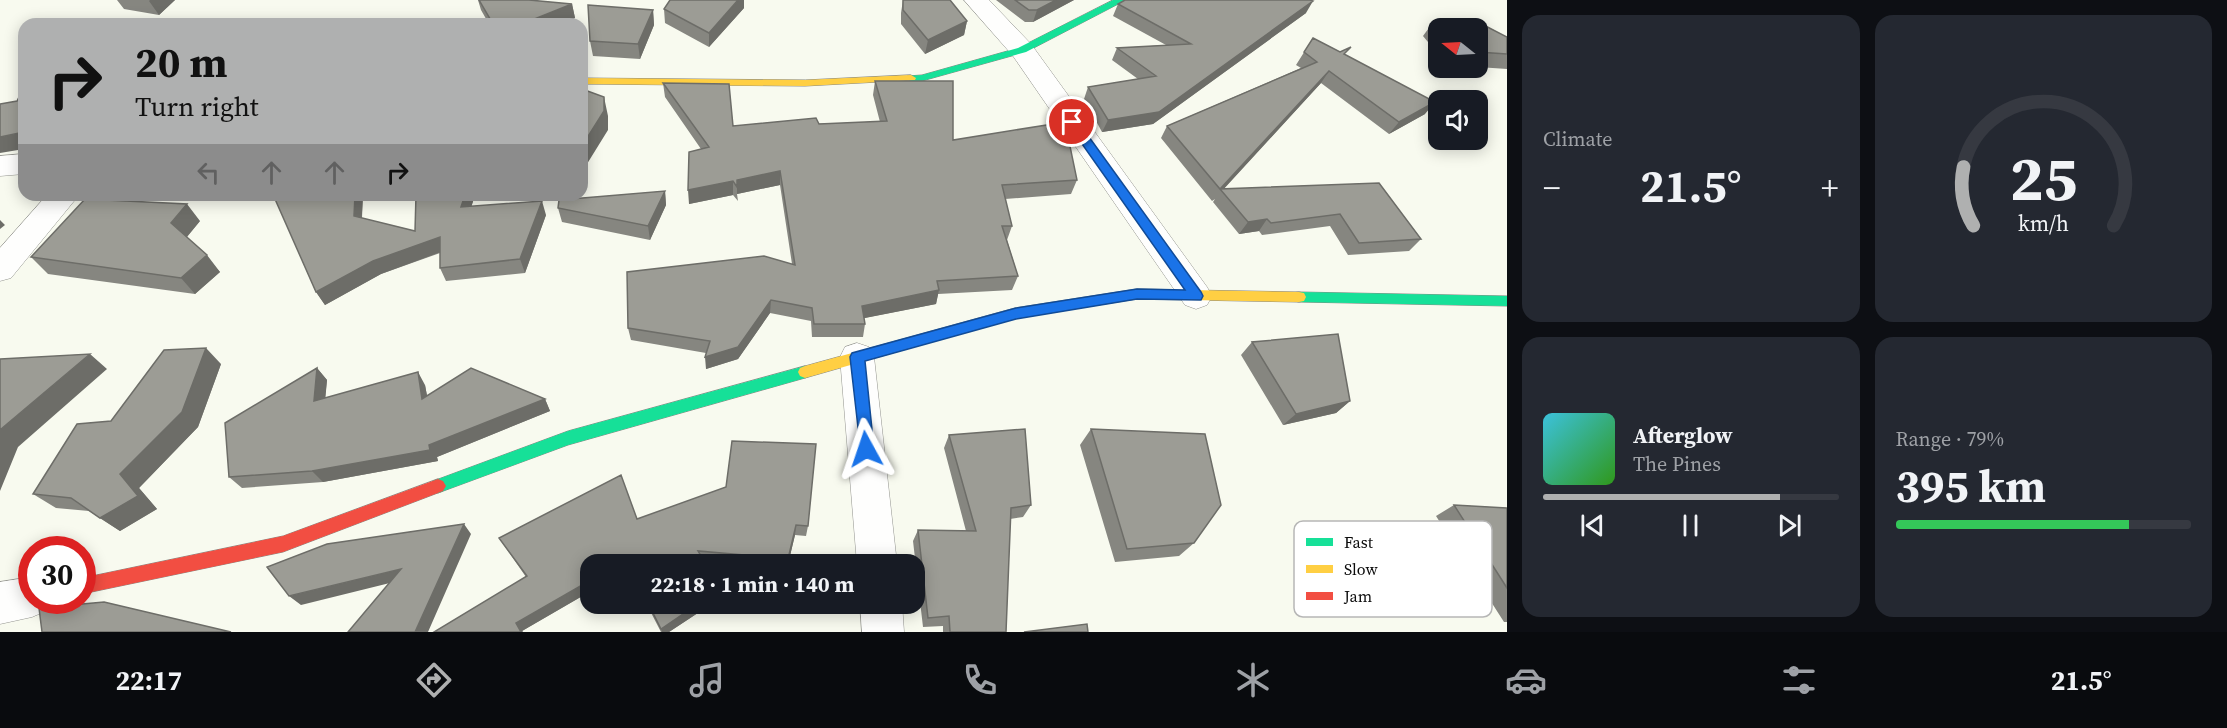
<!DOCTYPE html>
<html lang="en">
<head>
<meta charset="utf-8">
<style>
  :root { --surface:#171b24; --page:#242831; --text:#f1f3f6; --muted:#9ea1a6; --line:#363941; --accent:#afb0b0 }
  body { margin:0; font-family:"Source Serif 4",serif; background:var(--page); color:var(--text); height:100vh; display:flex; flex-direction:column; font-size:22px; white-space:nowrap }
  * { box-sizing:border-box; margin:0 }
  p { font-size:20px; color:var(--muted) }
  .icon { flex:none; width:33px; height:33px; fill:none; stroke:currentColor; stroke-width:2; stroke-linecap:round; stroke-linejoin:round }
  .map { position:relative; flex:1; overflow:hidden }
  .panel { display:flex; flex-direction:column; gap:15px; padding:15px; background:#0d0f14; width:720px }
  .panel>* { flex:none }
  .guide { position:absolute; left:18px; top:18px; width:570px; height:183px; border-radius:18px; box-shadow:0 3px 15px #0003; background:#afb0b0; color:#111; overflow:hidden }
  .needle { width:39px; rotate:288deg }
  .tools { position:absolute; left:1428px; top:18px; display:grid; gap:12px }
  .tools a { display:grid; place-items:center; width:60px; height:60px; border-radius:12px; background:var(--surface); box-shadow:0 3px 15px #0003; font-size:30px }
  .speed { position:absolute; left:18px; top:536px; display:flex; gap:12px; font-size:30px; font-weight:700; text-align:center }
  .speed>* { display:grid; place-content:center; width:78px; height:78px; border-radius:50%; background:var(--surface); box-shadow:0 3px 15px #0003; line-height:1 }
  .speed .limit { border:9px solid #d22; background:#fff; color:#111 }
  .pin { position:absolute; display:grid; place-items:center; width:51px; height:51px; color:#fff; margin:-26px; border:3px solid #fff; border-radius:50%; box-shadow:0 2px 6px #0007 }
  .me { position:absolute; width:66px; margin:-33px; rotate:355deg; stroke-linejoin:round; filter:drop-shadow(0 0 4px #0008) }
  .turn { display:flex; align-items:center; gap:21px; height:126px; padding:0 18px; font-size:27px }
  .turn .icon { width:78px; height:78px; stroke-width:2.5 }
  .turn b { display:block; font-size:42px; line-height:51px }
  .lanes { display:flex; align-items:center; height:57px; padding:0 18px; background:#0003; justify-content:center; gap:30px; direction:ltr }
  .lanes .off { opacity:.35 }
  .big { font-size:45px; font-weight:700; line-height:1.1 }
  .panel .tile { flex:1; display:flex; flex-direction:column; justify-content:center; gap:9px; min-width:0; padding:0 21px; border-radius:18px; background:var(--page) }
  .panel .dial { align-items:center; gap:0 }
  .dial svg { height:156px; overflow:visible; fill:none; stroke:var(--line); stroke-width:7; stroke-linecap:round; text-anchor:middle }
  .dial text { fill:var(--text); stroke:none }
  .song { display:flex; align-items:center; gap:18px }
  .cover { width:72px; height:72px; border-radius:9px; background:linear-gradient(135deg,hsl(190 70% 55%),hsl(110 70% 35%)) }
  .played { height:6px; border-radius:3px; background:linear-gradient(90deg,var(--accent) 80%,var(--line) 80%) }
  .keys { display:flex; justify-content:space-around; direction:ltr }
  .heat { display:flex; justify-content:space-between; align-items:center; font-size:33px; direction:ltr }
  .charge { height:9px; border-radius:4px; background:linear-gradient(90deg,#34c759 79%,var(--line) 0) }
  .panel .tiles { flex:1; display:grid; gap:15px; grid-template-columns:repeat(2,1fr) }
  .trip { position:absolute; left:580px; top:554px; width:345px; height:60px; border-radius:18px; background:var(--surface); box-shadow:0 3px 15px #0003; font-weight:700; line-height:60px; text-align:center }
  .tabs { display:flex; height:96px; justify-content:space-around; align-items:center; background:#090b0e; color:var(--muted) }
  .tabs .icon { width:42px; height:42px }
  .tabs .on { color:var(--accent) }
  .tabs b { font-size:27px; color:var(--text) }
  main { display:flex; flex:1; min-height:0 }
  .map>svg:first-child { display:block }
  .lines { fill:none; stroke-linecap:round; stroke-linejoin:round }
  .street-casing { stroke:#92938e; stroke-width:1 }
  .fast-casing { stroke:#888984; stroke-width:1 }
  .slow-casing { stroke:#888984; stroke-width:1 }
  .jam-casing { stroke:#888984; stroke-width:1 }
  .street { fill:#fefefd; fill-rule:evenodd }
  .fast { fill:#16e098; fill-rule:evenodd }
  .slow { fill:#ffcf43; fill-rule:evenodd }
  .jam { fill:#f24e42; fill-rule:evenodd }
  .wall { fill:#868680 }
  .shaded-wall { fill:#6d6d68 }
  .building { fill:#9c9c95; stroke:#6d6d68; stroke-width:1.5 }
  .route { fill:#1a73e8; stroke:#114b97; stroke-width:1.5 }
  .key { fill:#fff; stroke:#b6b6b6; stroke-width:1.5 }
  .key-label { font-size:16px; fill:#0b0b0b }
</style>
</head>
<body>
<main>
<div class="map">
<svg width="1507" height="632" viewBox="0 0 1507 632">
  <rect width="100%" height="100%" fill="#f8faef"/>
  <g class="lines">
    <defs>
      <path id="street" d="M964,0H989L1031,44L1207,287L1212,296L1207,305L1196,309L1185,305L1013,56Z
        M24,154V174L0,176V156Z
        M47,195H79L11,278L0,281V248Z
        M857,343L869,347L874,357L897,564H857L840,357L845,347Z
        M32,577V600H51L46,611L32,617L0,624V582Z
        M860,603H902L904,632H862Z"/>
      <path id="fast" d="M1113,0H1126L1026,52L922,81H911L906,78L907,76L922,75L1018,48Z
        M1299,292L1507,296V306L1299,302L1294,301L1292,297L1294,293Z
        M805,366L810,368L812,372L810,376L805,378L568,445L438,493L433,491L430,486L433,481L568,431Z"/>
      <path id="slow" d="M911,75L916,78L915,80L805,86L582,84V78L805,80Z
        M1137,289L1299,292L1304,293L1306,297L1304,301L1299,302L1137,299L1015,318L805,378L800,376L798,372L800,368L805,366L1015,308Z"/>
      <path id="jam" d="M438,479L443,481L446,486L443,491L283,552L82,594V578L283,536Z"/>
    </defs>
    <use href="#street" class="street-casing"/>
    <use href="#fast" class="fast-casing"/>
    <use href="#slow" class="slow-casing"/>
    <use href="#jam" class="jam-casing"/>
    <use href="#street" class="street"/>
    <use href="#fast" class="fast"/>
    <use href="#slow" class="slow"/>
    <use href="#jam" class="jam"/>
  </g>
  <path class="wall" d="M117,0H175L159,15L124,9Z
    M478,0H529L572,4L575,18L561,24H489L481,10Z
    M903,0L967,21L964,35L925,54L901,24V13Z
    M996,0H1074L1033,22H1025Z
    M1118,4L1306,13L1153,124L1102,132L1084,99L1088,87L1138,79L1112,60L1117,48L1166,45L1113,16Z
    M744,8L709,47L665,23L664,9Z
    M653,10L654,25L640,59L593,56L590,41Z
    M1472,19L1507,37V69L1478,67V28H1438V54L1423,36L1434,21Z
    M1313,38L1346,55L1425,114L1389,134L1321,83L1223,189L1379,183L1421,239L1409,251L1348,255L1330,226L1262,235L1259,231L1239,234L1213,202L1215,199L1212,201L1161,138L1167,126L1301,68L1296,65Z
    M875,81L953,140L1077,180L1071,194L1005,199L1012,226L1007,240L1018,276L1012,290L938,294L936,304L864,318L865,324L863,337H812L811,321L770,313L738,359L706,369V353L631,340L628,328L792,264L780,185L737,194L738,201L733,195L689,204L701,149L665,97L663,83L733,126L880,122L873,95Z
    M665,191L666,205L650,240L562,222L558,208Z
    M275,195H363L362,218L415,231L416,195H475L471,207L546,215L525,273L446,281L440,268V253L381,274L325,305L316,292Z
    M200,221L187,237L220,272L195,294L48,274L31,257Z
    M1252,342L1350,401L1336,413L1283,425L1241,355Z
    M221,364L198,427L139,488L157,509L120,531L89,511L56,508L33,494L111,421Z
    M317,368L327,380L325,398L425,385L427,396L545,399L550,411L437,457L438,461L323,482L242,488L229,477Z
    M1091,429L1194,543L1179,556L1115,562L1080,445Z
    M949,435L1031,505L1023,517L1010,519L1006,632H943V626L923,627L913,541L918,530L966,531L944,448Z
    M1454,505L1507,508V622H1504L1436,516Z
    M637,519L808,526L806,536L795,535L788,564H738L704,561L706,564H591V591L522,631L523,632H434L526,577L499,538Z
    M646,603H713L669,632H661Z"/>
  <path class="shaded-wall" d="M150,0H175L159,15L149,1Z
    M738,0H744V8L709,47V33Z
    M1056,0H1074L1033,22L1037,10Z
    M1313,1L1306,13L1153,124L1102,132L1108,120Z
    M572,4L575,18L561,24H522Z
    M653,10L654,25L640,59L638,44Z
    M967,21L964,35L925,54L928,40Z
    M1329,71L1321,83L1222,191L1220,189L1212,201L1220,189Z
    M604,97L608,116V130L582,172V146Z
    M1435,102L1425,114L1389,134L1399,122Z
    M24,132V149L0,153V137Z
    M780,171V185L737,194V180Z
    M733,181V195L689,204L688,190Z
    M665,191L666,205L650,240L648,226Z
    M355,195H363L361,230L354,216Z
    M465,195H475L467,221L461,207Z
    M542,201L546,215L525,273L520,259Z
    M187,204L200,221L185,239L171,223Z
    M1267,219L1259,231L1239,234L1248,222Z
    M0,220L5,225L0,229Z
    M440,237L446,250L381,274L325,305L316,292L373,261Z
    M207,255L220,272L195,294L181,278Z
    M939,290L936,304L860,319L862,306Z
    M771,300L770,313L738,359L706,369L705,357Z
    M206,348L221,364L198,427L139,488L157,509L120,531L100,518L120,474Z
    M90,354L107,369L18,447L0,491V430Z
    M317,368L327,380L324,413L314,401Z
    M418,372L425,385L430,411L422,399Z
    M545,399L550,411L437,457L438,461L323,482L312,471L429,445Z
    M1350,401L1336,413L1283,425L1296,414Z
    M464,524L471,534L428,632H415Z
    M796,525L795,535L788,564V559Z
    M626,559L628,564H618Z
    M401,569L410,578L301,605L289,596Z
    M591,580V591L522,631L523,632H521L516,623Z
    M699,603H713L669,632H662L661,629Z"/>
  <path class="building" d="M479,0H529L572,4L522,24H493Z
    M670,0H738L709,33L664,9Z
    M903,0H950L967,21L928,40L903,10Z
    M1015,0H1056L1037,10H1029Z
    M1125,0H1310L1313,1L1159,112L1108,120L1088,87L1156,76L1117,48L1191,44L1118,4Z
    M588,5L653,10L638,44L590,41Z
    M1472,19L1507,37V54L1478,52V28H1440L1434,21Z
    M1313,38L1340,52L1351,47L1344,54L1435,102L1399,122L1329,71L1220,189L1167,126L1317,62L1304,52Z
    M875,81H953V140L1065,122L1077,180L1002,185L1012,226H1002L1018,276L937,281L939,290L862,306L865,324H814L812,308L771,300L738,347L705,357L710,341L628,328L627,272L764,256L795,265L780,171L737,180V187L733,181L688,190L689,152L709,147L663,83L729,84L733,126L816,118L819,124L887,121Z
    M24,87V132L0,137V104L17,101Z
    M582,89L604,97V111L582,146Z
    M1379,183L1421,239L1359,243L1340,214L1271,223L1267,219L1248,222L1220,189Z
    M665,191L648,226L558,208L559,200Z
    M275,195H355L354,216L415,231L416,195H465L461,207L542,201L520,259L440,268V237L373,261L316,292L275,199Z
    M85,199L187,204L171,223L207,255L181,278L31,257Z
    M1338,334L1350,401L1296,414L1252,342Z
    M206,348L182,412L120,474L138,496L100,518L71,498L33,494L77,424L111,421L164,350Z
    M90,354L0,430V359Z
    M317,368L314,401L418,372L422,399L471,368L545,399L429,445L430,450L312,471L229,477L225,423Z
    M1025,429L1031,505L1011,508L1006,632H950L949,616L928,618L918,530L976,531L949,435Z
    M1091,429L1205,434L1221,505L1194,543L1127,549Z
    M732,441L816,444L808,526L796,525L788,559L698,551L706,564H629L626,559L618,564H591V580L516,623L521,632H434L527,576L499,538L621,475L637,519L726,487Z
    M1454,505L1507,508V588Z
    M464,524L415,632H348L401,569L289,596L267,567L327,544Z
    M104,602L231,632H42L39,608Z
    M648,603H699L661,629Z
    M1087,624L1088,632H1024Z"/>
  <path class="route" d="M1072,118L1076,119L1201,292L1203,296L1201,300L1137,299L1016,319L865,361L874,449L871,454L866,456L861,454L850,357L852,353L1016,308L1137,289L1185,290L1068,124V119Z"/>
  <rect x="1294" y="521" width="198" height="96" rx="9" class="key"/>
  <rect x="1306" y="538" width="27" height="8" fill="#16e098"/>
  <rect x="1306" y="565" width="27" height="8" fill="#ffcf43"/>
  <rect x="1306" y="592" width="27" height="8" fill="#f24e42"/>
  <g class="key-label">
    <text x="1344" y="548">Fast</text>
    <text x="1344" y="575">Slow</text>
    <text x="1344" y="602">Jam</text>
  </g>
</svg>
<div class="tools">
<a><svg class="needle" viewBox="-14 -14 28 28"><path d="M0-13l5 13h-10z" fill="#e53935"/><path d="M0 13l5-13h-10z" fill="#9ea1a6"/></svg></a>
<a><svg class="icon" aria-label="sound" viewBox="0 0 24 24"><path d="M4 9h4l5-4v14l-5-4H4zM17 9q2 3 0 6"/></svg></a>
</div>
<div class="speed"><div class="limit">30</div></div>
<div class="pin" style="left:1072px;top:122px;background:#d93025"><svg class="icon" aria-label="arrive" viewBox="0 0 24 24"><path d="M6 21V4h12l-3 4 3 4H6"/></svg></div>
<svg class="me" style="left:866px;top:449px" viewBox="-20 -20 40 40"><path d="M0-17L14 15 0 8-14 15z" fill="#1a73e8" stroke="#fff" stroke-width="4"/></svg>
<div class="trip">22:18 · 1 min · 140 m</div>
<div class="guide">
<div class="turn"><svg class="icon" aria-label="right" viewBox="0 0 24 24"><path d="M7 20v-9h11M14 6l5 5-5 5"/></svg><div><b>20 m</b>Turn right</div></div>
<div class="lanes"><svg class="icon off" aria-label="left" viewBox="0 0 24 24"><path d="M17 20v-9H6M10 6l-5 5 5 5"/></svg><svg class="icon off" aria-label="ahead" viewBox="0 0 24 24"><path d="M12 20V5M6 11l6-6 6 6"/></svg><svg class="icon off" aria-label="ahead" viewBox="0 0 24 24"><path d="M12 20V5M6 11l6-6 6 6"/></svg><svg class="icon" aria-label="right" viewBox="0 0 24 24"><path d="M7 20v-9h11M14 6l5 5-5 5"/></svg></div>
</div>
</div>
<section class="panel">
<div class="tiles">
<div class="tile"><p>Climate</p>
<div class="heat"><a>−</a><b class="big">21.5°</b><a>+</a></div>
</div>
<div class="tile dial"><svg viewBox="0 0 100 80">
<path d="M14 69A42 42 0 1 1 86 69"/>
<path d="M14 69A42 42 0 0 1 9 39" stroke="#afb0b0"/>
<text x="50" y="56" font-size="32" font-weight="700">25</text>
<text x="50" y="72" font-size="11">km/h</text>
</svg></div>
<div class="tile">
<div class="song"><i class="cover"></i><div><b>Afterglow</b><p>The Pines</p></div></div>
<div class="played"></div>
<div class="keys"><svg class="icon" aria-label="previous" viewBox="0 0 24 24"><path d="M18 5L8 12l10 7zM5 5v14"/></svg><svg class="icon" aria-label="pause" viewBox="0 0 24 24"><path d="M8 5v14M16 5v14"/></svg><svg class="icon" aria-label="next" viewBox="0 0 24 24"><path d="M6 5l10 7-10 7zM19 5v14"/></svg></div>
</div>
<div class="tile"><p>Range · 79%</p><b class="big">395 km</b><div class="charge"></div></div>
</div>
</section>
</main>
<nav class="tabs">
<b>22:17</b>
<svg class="icon on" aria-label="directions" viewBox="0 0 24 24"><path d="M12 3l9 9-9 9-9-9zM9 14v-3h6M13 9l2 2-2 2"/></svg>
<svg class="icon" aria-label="music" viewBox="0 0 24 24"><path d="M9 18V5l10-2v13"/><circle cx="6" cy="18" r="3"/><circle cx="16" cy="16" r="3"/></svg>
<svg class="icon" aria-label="phone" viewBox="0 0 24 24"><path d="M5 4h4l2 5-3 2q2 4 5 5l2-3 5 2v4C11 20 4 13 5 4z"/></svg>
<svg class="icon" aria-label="climate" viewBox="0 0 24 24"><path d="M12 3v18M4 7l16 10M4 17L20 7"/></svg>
<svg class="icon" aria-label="car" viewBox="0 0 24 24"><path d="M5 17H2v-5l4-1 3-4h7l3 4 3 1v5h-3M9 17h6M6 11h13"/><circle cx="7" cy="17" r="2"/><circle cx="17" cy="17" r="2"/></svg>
<svg class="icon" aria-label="filters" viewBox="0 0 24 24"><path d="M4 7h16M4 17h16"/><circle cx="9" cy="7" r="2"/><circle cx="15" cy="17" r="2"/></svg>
<b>21.5°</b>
</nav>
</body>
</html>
